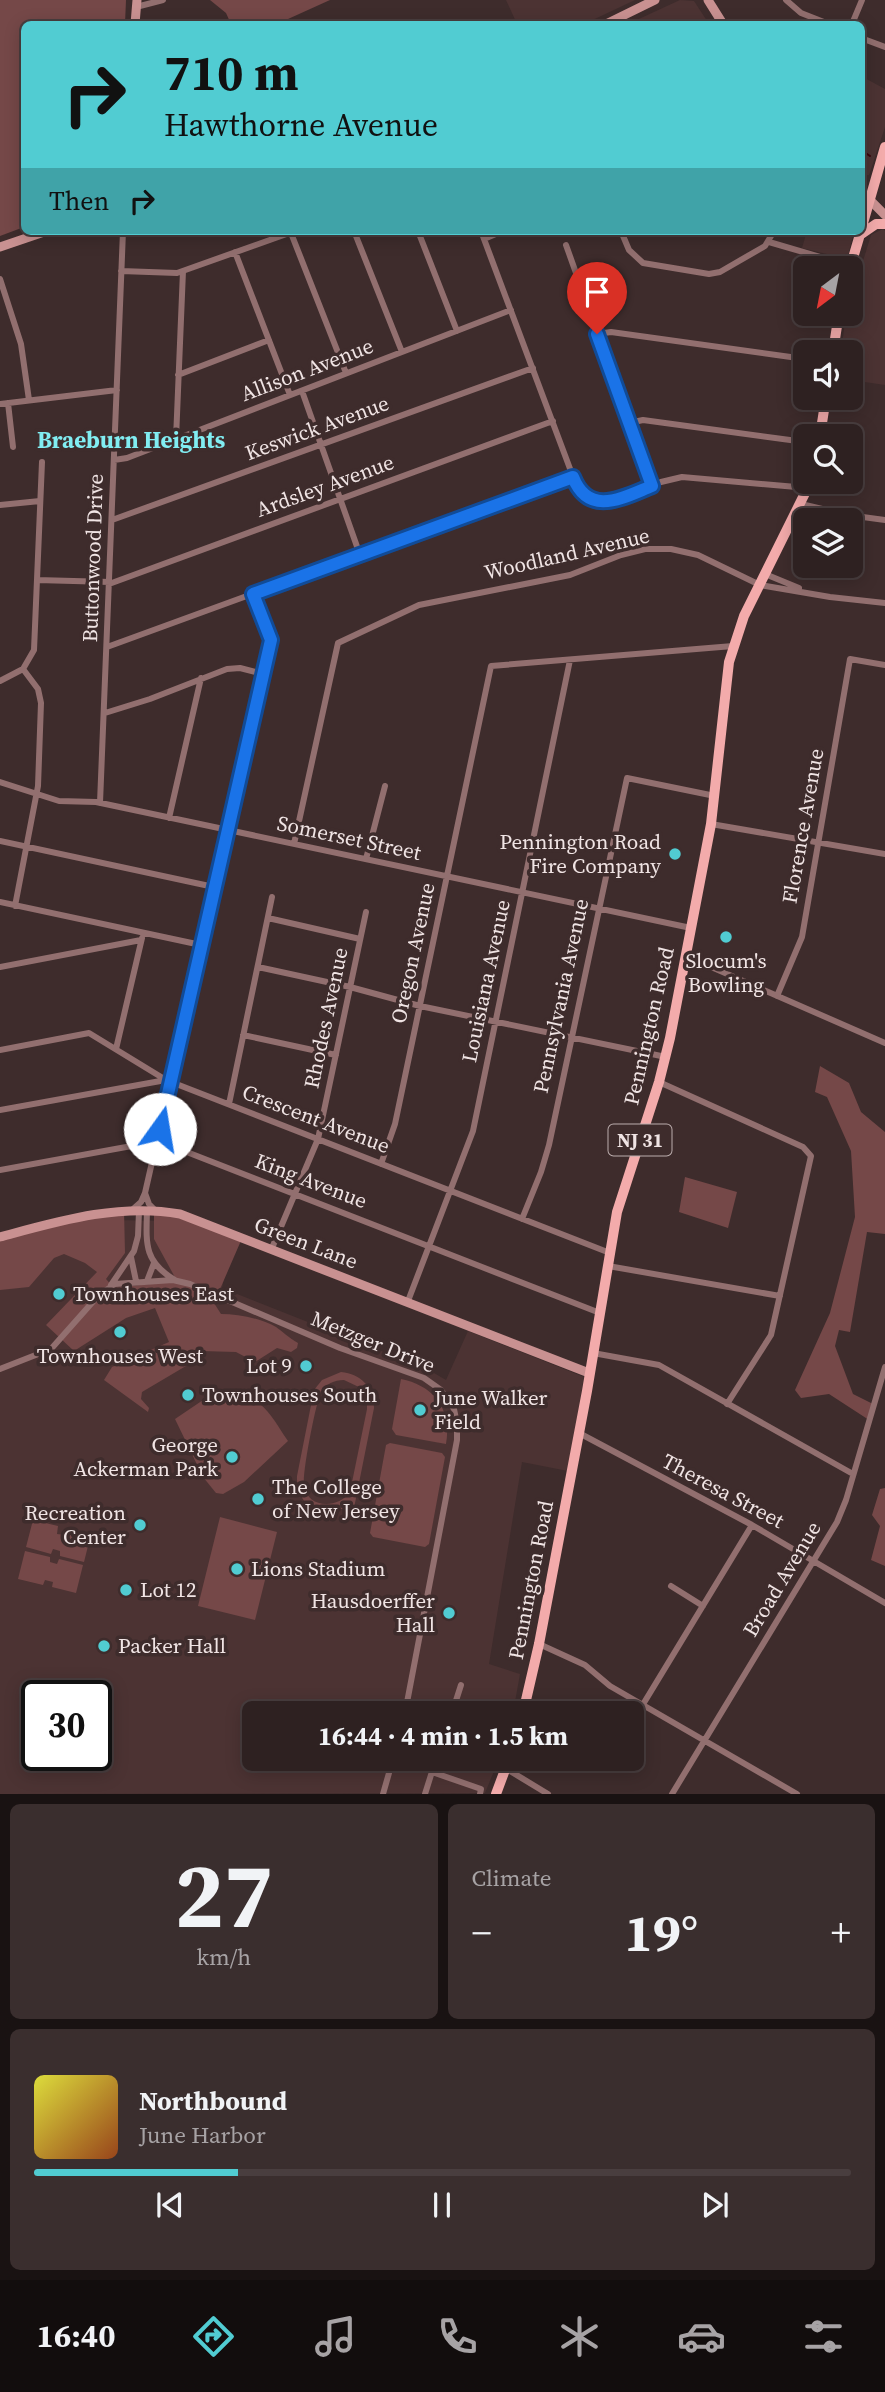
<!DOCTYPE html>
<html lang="en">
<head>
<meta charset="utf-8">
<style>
  :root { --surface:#2e2121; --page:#3a2e2e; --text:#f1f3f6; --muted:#a7a3a5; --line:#493e3f; --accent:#51ccd2 }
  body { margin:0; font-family:"Source Serif 4",serif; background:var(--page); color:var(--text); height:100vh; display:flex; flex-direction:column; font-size:26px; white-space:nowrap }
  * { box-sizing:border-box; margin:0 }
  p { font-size:23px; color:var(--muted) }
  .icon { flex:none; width:38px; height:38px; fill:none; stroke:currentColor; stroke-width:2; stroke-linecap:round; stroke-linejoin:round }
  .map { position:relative; height:1794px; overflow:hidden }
  .panel { display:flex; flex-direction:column; gap:10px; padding:10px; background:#191212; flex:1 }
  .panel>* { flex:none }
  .banner { position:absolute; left:21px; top:21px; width:844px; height:214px; border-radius:10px; box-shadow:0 4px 18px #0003,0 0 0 2px var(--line); background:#51ccd2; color:#111; overflow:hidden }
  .needle { width:46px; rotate:212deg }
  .controls { position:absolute; left:793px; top:256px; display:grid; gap:14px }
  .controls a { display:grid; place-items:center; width:70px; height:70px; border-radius:10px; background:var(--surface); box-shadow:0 4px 18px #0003,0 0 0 2px var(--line); font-size:35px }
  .speed { position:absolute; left:21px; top:1680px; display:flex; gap:14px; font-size:35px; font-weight:700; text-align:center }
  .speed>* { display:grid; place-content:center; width:91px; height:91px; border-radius:50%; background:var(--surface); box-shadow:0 4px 18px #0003,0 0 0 2px var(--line); line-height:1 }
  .speed .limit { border:4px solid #111; border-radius:10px; background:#fff; color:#111 }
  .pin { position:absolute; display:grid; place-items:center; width:60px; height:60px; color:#fff; margin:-72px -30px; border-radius:50% 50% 50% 0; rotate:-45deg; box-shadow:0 0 7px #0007 }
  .pin .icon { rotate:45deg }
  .me { position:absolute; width:77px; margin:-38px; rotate:13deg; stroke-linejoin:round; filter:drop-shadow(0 0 5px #0008) }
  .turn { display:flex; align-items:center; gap:24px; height:147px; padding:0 28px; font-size:32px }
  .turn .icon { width:91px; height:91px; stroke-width:2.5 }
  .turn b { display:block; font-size:49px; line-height:60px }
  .then { display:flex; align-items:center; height:66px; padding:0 28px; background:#0003; gap:14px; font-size:26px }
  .big { font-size:52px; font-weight:700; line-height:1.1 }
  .panel .card { flex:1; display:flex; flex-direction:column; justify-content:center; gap:10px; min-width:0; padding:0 24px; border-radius:10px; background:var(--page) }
  .panel .dial { align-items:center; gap:0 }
  .dial b { font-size:91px; line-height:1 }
  .song { display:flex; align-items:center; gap:21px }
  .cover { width:84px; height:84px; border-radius:10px; background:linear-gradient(135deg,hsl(60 70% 55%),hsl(20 70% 35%)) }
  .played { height:7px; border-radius:4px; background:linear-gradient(90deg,var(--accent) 25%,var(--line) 25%) }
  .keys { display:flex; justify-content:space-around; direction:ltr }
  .heat { display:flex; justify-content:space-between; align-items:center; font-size:38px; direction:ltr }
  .panel .tiles { flex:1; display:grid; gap:10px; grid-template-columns:1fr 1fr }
  .card:last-child { grid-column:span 2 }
  .trip { position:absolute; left:242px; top:1701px; width:402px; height:70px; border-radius:10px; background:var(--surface); box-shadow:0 4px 18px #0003,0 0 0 2px var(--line); font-weight:700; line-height:70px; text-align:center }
  .dock { display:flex; height:112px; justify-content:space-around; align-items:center; background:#120d0d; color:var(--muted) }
  .dock .icon { width:49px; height:49px }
  .dock .active { color:var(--accent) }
  .dock b { font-size:32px; color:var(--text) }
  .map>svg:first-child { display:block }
  .built { fill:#4c3333; fill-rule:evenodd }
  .green { fill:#754848; fill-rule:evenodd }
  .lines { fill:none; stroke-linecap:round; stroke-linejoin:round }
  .stream { stroke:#39050c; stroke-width:2 }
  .street { stroke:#926f6f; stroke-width:6 }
  .secondary { stroke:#c99191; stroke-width:9 }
  .primary { stroke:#f3abab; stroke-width:10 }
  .route-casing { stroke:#114b97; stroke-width:18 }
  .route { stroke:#1a73e8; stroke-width:12 }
  .poi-dot { fill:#51ccd2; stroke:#3e2c2c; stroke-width:2.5 }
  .labels { text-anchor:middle; stroke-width:7; stroke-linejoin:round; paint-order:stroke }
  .shield { fill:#3e2c2c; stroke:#bbadad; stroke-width:2 }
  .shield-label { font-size:19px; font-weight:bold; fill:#f0e4e4 }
  .street-label { font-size:21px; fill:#f0e4e4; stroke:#3e2c2c }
  .poi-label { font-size:21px; fill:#f0e4e4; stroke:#3e2c2c; text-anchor:start }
  .neighbourhood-label { font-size:23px; font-weight:bold; fill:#81edf2; stroke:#3e2c2c }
</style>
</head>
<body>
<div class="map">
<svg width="885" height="1794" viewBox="0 0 885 1794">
  <rect width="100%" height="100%" fill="#3e2c2c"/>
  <path class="built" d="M506,0H635L584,24H517Z
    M680,0L694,1L709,24H628Z
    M861,76L885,89V127L869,175L861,176Z
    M883,229L885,231V385L851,380L850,352H841L845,322L847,313H850L851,300L871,235Z
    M807,231H854L848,256L843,258L802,248Z
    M112,1220L168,1221L232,1242L222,1288L427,1369L446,1380L468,1331L584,1377L568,1471L522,1462L489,1664L520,1674L513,1713H254V1759H499L485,1793L0,1794V1250ZM37,1696H96V1755H37Z"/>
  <path class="green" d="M0,0H126L125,24H24V227L0,236Z
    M210,0H330L277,24H231L226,13Z
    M820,1066L849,1083L861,1112L885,1132V1234L867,1232L850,1332L839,1330L835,1346L853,1394L875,1405L869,1420L829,1394L801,1398L795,1390L830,1313L855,1217L851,1151L827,1097L815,1092Z
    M685,1177L737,1192L728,1228L679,1212Z
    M154,1209L243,1236L214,1303L221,1314C238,1314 260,1318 276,1327C282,1331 289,1338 298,1343L297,1348L291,1352L277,1348L255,1362L236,1352L201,1351L195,1354L191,1363L142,1392L141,1399L149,1408L148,1412L104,1380L112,1367L169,1342L155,1308L126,1318L74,1351L46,1325L97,1272L85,1263L64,1254L54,1258L29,1287L0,1290V1236L124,1210L125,1253L106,1279L114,1288L177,1281L154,1239Z
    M341,1372C361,1374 374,1387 374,1408L354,1508C345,1506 341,1510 332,1511C310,1515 296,1497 297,1476L314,1390L322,1380ZM344,1380L361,1388L367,1402V1409L350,1492C338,1509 307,1509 304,1485C302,1473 316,1402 321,1392C326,1384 334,1380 344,1380Z
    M401,1379C435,1386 452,1410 446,1444L396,1435L392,1429Z
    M222,1393C263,1395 267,1410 288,1441L244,1482L223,1494L216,1493L203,1477L175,1419L209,1396Z
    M390,1443L442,1453L445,1457L429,1544L425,1547L373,1537L370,1533L386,1445Z
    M885,1488V1566L871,1560L880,1526L872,1515L880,1489Z
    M220,1517L277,1532L255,1620L198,1606Z
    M33,1520L58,1526L57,1534L65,1535L67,1528L91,1534L84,1562L60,1556V1551L53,1549L51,1554L26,1547Z
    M25,1551L50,1557V1562L57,1564L59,1559L83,1565L76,1593L52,1587L53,1582L45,1580L43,1585L18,1579Z"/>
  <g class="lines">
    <path class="stream" d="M861,150L870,156"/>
    <path class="street" d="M786,0L801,13L829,24
      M136,7L163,0
      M852,24L862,0
      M861,38L885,47
      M354,231L402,352
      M418,231L457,331
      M481,231L575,482L585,495L603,502L615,501L661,482L682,477L808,488
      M621,231L629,250L643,263L709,274L720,272L765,246L774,231
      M291,233L346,373
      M484,239L503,231
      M769,242L851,266
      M566,245L652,486
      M235,252L290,395
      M121,271L177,273L295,231
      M0,279L21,344L29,400
      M597,334L611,332L805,359
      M178,375L269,340
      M302,391L360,555
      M8,403L13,447
      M0,404L117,390
      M629,423L643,420L805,442
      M176,439L183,271
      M114,460L127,458L511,310
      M801,504L848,515L885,520
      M0,505L40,501
      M112,520L533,368
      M765,574L799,588
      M37,580L110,582
      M109,584L553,421
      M107,647L573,477
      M0,681L23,669L34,650L42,462
      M105,713L150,699L227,669L240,668L263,674
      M0,782L59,801L96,802L691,928
      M100,803L123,231
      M169,818L201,678
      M711,824L885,854
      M0,841L214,887
      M294,844L338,643L419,605L570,575L621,555L645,549H671L698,555L760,585L830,597L885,603
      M366,859L385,786
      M0,902L201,945
      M15,906L38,786L41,703L38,689L23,669
      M268,918L360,939
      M686,956L885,1043
      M0,967L141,940
      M258,967L350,987L420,1006L666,1057
      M777,996L802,937L850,659L885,665
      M243,1035L336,1055
      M116,1049L142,938
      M0,1050L89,1033L166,1080
      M659,1082L803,1147L811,1156L771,1335L727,1404
      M229,1104L272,897
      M0,1110L166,1080L610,1253
      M381,1164L395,1124L491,666L733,646
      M0,1170L148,1143L179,1149L600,1313
      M145,1193L149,1204L156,1211
      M132,1210L141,1202L145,1193L271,640L253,594
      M147,1211C146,1244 144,1262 175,1280
      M522,1219L541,1172L549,1145L627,778L715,796
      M272,1248L318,1139L366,912
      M131,1257L136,1281
      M608,1266L780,1296
      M147,1281L154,1263
      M111,1285L134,1251L138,1236L139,1211
      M408,1301L473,1131L570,660
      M593,1353L659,1365L853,1474
      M0,1369L51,1349L98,1296L115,1284L173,1280L190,1284L340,1348L424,1378L441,1390L454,1409L457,1424V1440L405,1713
      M579,1433L752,1525L885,1603
      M671,1586L703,1606
      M539,1644L585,1665L610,1686L797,1794
      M642,1706L752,1525
      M452,1713L461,1685
      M477,1759L505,1768L548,1794
      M432,1772L481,1789L480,1794
      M383,1794L393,1759
      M425,1794L436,1759
      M672,1794L837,1522L846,1500L885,1367"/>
    <path class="secondary" d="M708,0L723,24
      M135,24L137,0
      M606,24L655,0
      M861,191L885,215
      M122,231L123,232
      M0,247L47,231
      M0,1237C59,1221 119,1203 180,1214L589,1373"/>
    <path class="primary" d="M861,230L885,147
      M860,235L876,224H885
      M850,268L861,231
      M833,352L839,313
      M820,436L826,397
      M523,1713L539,1644L587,1391L617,1212L659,1082L670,1038L711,824L729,662L744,616L811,481
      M496,1794L509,1759"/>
  </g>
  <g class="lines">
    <defs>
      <path id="route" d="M160,1129L271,640L253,594L573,477C589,518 624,497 652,486L597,334"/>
    </defs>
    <use href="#route" class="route-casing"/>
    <use href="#route" class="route"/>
  </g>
  <g class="poi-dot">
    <circle cx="675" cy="854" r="7"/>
    <circle cx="726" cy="937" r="7"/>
    <circle cx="59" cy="1294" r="7"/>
    <circle cx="120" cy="1332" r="7"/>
    <circle cx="306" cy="1366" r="7"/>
    <circle cx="188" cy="1395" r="7"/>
    <circle cx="420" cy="1410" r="7"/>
    <circle cx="232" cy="1457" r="7"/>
    <circle cx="258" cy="1499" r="7"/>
    <circle cx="140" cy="1525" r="7"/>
    <circle cx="237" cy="1569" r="7"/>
    <circle cx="126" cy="1590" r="7"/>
    <circle cx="449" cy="1613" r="7"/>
    <circle cx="104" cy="1646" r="7"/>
  </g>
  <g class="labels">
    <rect class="shield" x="608.5" y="1124.5" width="63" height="31" rx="5"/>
    <g class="shield-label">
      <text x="640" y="1147">NJ 31</text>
    </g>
    <g class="street-label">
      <text transform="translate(307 370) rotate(-21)" y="7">Allison Avenue</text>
      <text transform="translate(317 428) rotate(-20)" y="7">Keswick Avenue</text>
      <text transform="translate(325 486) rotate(-20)" y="7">Ardsley Avenue</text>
      <text transform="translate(567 554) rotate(-13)" y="7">Woodland Avenue</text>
      <text transform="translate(93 558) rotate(-88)" y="7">Buttonwood Drive</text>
      <text transform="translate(803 826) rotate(-80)" y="7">Florence Avenue</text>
      <text transform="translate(349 838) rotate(12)" y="7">Somerset Street</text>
      <text transform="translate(413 953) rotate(-78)" y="7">Oregon Avenue</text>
      <text transform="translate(486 981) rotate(-78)" y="7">Louisiana Avenue</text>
      <text transform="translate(561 996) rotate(-78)" y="7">Pennsylvania Avenue</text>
      <text transform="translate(326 1018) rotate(-78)" y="7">Rhodes Avenue</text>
      <text transform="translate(649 1026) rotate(-77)" y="7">Pennington Road</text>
      <text transform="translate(316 1119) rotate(21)" y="7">Crescent Avenue</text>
      <text transform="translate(311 1181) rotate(21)" y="7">King Avenue</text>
      <text transform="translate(306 1243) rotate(21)" y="7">Green Lane</text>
      <text transform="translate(373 1342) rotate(22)" y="7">Metzger Drive</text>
      <text transform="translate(723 1491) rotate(28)" y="7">Theresa Street</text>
      <text transform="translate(782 1579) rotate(-59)" y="7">Broad Avenue</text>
      <text transform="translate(531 1580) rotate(-79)" y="7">Pennington Road</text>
    </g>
    <g class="poi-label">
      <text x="661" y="849" text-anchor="end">Pennington Road<tspan x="661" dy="24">Fire Company</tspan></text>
      <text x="726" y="968" text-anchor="middle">Slocum's<tspan x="726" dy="24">Bowling</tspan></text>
      <text x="73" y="1301">Townhouses East</text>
      <text x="120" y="1363" text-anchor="middle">Townhouses West</text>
      <text x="292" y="1373" text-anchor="end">Lot 9</text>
      <text x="202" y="1402">Townhouses South</text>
      <text x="434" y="1405">June Walker<tspan x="434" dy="24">Field</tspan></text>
      <text x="218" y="1452" text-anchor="end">George<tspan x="218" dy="24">Ackerman Park</tspan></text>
      <text x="272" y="1494">The College<tspan x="272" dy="24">of New Jersey</tspan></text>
      <text x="126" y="1520" text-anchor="end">Recreation<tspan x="126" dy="24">Center</tspan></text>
      <text x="251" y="1576">Lions Stadium</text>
      <text x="140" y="1597">Lot 12</text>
      <text x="435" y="1608" text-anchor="end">Hausdoerffer<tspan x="435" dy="24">Hall</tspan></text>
      <text x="118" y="1653">Packer Hall</text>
    </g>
    <g class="neighbourhood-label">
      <text x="131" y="448">Braeburn Heights</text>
    </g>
  </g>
</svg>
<div class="controls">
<a><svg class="needle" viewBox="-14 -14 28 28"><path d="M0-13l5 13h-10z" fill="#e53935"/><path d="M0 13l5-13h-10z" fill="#a7a3a5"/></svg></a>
<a><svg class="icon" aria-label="sound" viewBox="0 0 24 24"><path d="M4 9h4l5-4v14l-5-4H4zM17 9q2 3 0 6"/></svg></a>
<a><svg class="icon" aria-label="search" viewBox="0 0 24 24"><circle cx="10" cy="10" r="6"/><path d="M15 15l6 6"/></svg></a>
<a><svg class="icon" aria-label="layers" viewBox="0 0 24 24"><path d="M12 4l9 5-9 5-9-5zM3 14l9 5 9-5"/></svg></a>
</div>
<div class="speed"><div class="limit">30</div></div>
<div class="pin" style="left:597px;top:334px;background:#d93025"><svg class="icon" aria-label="arrive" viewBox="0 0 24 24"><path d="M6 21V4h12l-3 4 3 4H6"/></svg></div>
<svg class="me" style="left:160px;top:1129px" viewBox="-20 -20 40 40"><circle r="19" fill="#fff"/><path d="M0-13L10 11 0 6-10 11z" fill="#1a73e8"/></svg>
<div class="trip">16:44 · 4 min · 1.5 km</div>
<div class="banner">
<div class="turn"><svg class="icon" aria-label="right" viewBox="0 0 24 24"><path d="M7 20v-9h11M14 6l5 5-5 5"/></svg><div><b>710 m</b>Hawthorne Avenue</div></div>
<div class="then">Then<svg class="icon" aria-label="right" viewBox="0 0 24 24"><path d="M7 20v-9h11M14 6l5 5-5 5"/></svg></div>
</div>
</div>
<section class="panel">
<div class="tiles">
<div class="card dial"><b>27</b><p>km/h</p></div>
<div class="card"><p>Climate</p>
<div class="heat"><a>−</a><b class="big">19°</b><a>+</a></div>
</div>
<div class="card">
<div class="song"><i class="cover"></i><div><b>Northbound</b><p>June Harbor</p></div></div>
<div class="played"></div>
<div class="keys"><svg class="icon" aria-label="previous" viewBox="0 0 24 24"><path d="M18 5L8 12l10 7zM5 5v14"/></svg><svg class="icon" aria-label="pause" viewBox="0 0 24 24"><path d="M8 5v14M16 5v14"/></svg><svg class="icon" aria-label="next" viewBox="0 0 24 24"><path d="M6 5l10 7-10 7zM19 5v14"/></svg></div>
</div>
</div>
</section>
<nav class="dock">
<b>16:40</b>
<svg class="icon active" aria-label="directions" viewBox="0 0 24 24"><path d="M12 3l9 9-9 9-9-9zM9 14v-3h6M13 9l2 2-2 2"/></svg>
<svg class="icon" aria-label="music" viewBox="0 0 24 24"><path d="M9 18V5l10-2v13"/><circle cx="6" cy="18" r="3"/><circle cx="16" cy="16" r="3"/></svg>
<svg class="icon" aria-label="phone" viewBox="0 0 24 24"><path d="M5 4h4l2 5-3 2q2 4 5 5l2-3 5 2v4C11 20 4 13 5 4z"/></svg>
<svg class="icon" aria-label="climate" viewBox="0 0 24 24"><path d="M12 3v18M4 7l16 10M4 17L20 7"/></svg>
<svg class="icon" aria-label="car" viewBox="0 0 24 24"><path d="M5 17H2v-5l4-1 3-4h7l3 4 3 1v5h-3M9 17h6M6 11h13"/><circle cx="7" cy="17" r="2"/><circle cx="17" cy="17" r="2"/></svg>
<svg class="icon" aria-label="filters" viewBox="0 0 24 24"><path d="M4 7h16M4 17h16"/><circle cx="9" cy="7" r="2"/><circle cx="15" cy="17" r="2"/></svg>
</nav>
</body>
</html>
